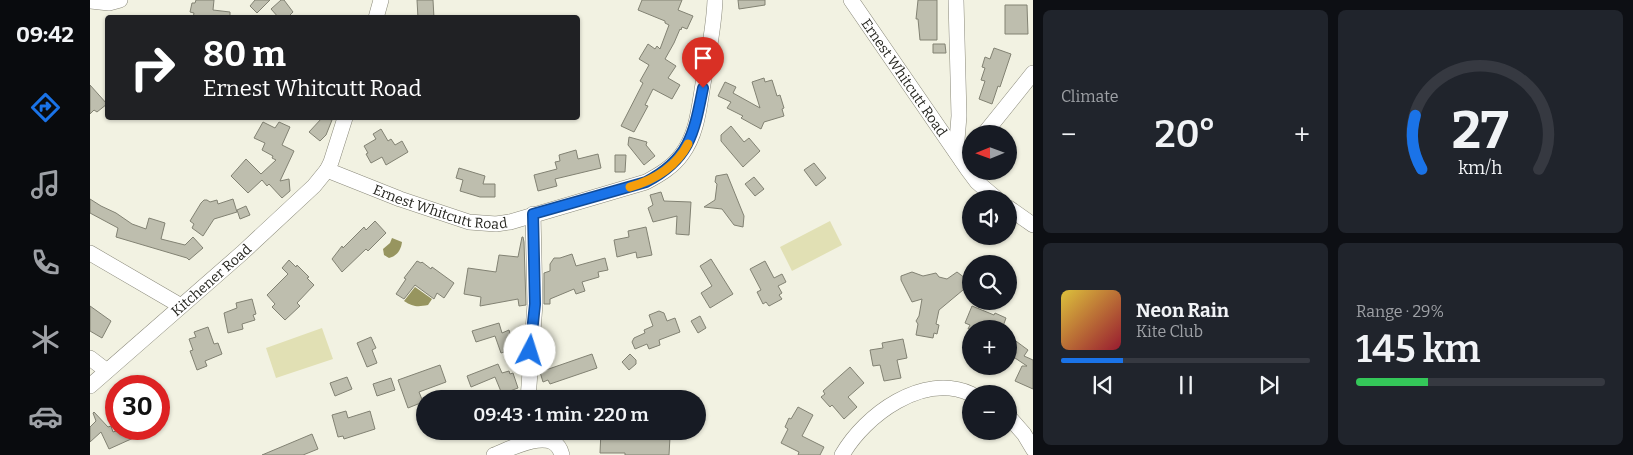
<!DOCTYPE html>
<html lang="en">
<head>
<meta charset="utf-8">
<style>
  :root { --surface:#171b24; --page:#20242c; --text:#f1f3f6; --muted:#9ea1a6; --line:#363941; --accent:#1a73e8 }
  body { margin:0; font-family:Bitter,serif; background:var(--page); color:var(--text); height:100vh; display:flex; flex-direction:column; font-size:19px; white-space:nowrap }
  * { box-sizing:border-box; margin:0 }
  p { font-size:16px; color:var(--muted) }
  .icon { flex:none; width:28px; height:28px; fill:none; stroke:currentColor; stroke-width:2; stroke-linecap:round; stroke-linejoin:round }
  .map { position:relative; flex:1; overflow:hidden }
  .drawer { display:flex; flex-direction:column; gap:10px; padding:10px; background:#0d0f14; width:600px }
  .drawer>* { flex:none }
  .guide { position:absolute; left:15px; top:15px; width:475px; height:105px; border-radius:5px; box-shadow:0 1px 4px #0004; background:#202124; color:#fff; overflow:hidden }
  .needle { width:32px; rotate:269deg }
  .controls { position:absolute; left:872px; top:125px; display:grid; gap:10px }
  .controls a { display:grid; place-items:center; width:55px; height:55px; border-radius:50%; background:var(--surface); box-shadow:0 1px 4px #0004; font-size:25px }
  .speed { position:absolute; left:15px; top:375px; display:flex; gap:10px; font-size:25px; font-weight:700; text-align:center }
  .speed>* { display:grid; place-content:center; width:65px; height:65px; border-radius:50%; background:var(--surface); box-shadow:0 1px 4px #0004; line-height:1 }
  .speed .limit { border:8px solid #d22; background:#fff; color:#111 }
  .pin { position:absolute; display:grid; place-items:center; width:42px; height:42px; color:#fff; margin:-51px -21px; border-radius:50% 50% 50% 0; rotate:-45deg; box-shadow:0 0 5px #0007 }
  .pin .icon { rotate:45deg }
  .me { position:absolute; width:55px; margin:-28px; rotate:5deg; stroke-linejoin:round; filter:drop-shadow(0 0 4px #0008) }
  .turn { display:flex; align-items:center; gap:18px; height:105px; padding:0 15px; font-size:22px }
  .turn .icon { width:65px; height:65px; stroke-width:2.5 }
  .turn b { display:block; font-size:35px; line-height:42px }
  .big { font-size:38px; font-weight:600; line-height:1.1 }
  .drawer .widget { flex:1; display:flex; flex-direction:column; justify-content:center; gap:8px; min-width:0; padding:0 18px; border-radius:8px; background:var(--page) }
  .drawer .dial { align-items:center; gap:0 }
  .dial svg { height:130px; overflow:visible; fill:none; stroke:var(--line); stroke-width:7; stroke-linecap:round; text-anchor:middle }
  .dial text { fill:var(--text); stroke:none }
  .song { display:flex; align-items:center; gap:15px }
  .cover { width:60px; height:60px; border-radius:8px; background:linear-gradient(135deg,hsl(50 70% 55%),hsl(350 70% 35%)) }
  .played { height:5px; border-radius:2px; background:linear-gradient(90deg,var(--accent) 25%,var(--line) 25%) }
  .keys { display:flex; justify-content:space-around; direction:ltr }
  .heat { display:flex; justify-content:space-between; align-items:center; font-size:28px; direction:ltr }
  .charge { height:8px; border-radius:4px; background:linear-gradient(90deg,#34c759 29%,var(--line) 0) }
  .drawer .tiles { flex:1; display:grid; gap:10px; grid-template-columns:repeat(2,1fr) }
  .trip { position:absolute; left:326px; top:390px; width:290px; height:50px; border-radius:25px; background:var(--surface); box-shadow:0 1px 4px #0004; font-weight:600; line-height:50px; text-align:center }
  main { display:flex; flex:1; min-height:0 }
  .dock { display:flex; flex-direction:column; width:90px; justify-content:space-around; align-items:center; background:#090b0e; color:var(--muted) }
  .dock .icon { width:35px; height:35px }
  .dock .on { color:var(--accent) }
  .dock b { font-size:22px; color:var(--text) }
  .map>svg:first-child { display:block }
  .green { fill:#e1e0b4 }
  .water { fill:#97955f }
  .building { fill:#bebeae; stroke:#828273 }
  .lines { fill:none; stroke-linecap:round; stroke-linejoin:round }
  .minor-casing { stroke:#8a897a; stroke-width:16 }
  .minor { stroke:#fff; stroke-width:15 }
  .route-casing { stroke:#114b97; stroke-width:12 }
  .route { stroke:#1a73e8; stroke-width:9 }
  .slow { stroke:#f59e0b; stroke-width:9 }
  .labels { text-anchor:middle; stroke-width:5; stroke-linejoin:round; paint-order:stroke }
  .street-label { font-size:14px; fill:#25251f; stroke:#f2f2e2 }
</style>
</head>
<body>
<main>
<nav class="dock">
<b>09:42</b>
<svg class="icon on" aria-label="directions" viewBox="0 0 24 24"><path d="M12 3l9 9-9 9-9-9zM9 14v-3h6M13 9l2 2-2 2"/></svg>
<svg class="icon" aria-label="music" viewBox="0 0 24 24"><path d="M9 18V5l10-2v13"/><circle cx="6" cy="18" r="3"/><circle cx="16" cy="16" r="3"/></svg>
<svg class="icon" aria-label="phone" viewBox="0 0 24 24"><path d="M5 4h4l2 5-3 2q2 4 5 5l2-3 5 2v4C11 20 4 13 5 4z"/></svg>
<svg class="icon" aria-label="climate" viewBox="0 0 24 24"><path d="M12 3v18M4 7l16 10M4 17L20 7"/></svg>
<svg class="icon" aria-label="car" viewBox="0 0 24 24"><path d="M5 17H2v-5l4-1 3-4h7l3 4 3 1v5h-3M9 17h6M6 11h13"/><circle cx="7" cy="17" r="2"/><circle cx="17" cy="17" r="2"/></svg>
</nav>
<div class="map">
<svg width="943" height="455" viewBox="0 0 943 455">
  <rect width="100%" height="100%" fill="#f2f2e2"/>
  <path class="green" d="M740,221L752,245L702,271L690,247Z
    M232,328L243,359L186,378L176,348Z"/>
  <path class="water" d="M302,238L312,242C311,250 307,256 299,258L294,255L293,249L300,243Z
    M325,287L342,299L338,305C328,307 323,307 314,301Z"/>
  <path class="building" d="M106,0H124L123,10L140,12V18H103L104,13L100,12L102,3H105Z
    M165,0H180L167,13L160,6Z
    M191,0H194L203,12L197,18H189L181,9Z
    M327,0H343L344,18H328Z
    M552,0H592L588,10L603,16L597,29L592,27L591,30L590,29L584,43L575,59L586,66L578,78L590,85L582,99L563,89L555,105L558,106L544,132L531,126L553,83L550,81L559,65L549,59L558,44L565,49L567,46L570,49L579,25L575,23V21L548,10Z
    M648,0H675V5L649,9Z
    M828,0H847V40H830L828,19H826Z
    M915,5H937L938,34H915Z
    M843,44H855L856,53H843Z
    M904,48L921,54L910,87L908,86L902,104L889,99L895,81L891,80L895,68L892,67L895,57L900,59Z
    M674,78L675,82L682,80L687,96L690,95L694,108L692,109L694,116L674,122L671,129L651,118L653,116L637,108L641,102L628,96L635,82L646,87L643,93L670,108L662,82Z
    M0,85L17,104L7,112L4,110L0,114Z
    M232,118L242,120L236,135L230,141L219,132Z
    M173,122L185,128L189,122L200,127L192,145L204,151L190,181L199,179L200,191L192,198L179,184L177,186L172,180L158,193L141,176L156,159L171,174L186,160L182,158L183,156L172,150L175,143L164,138Z
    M641,126L654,142L659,138L670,151L653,167L631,141V135Z
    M291,129L298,141L301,139L305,145L312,141L318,152L296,165L292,157L281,163L276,154L278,153L274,146L286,139L283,134Z
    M539,137L557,142L556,145L565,156L554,165L538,145Z
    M486,150L488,159L508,154L511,168L465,179L467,186L448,191L444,175L467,169L465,162L470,161L469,155Z
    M525,155H536L535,172H525Z
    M724,163L736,178L726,186L714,170Z
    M369,168L395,176L393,184H405V197H390L370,191L373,180L366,178Z
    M637,174L654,216L653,227L644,225L632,209L614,207L625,200L627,184L625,182L626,176Z
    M664,177L674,189L665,196L655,184Z
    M571,192L574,201L601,202L599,235L586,234L587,216L563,222L558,208L563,205L560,195Z
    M0,199L11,206L26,213L42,224L56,229L59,218L75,223L71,239L95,245L103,237L113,248L99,260L97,258L26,237L28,228L0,213Z
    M143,199L147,212L124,219L113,236L102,228L104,224L100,221L111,203L114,200H117L120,202L127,200L128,204Z
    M156,206L160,215L150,219L147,210Z
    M285,221L296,233L278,251L276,249L252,272L242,259L252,246L253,248L274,227L276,230Z
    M556,227L562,255L547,258L546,252L527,257L524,240L539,237L538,231Z
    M432,237H433L434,242L436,305L429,306L428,299L390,306L391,297L374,294L378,268L406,272L409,255L428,257Z
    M482,254L486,266L515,258L518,270L508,272L509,277L492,282L495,291L486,294L484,289L460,299V304H454V273L460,271V264L464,258H470Z
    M621,259L643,294L620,308L611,293L622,286L610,266Z
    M199,260L206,267L207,265L219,277L217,278L224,285L207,303L210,306L195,320L182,307L185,304L177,295L198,274L192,268Z
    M327,261L331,263L332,262L341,269L342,267L364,283L354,298L347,293L344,299L325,285L314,299L306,294L316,279L314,278Z
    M675,261L684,278L692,274L696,282L688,286L692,293L689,295L692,299L679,306L676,302L673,304L667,292L671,290L660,269Z
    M822,272L833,276L846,273L849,277L857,279L867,272L875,278L879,285L849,310L846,324L849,325L847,334L844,333L843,338L826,335L828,324L826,321L829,316L832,299L822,302L811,280V276Z
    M162,299L166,314L163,315L165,320L152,324L153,329L138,333L134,313L147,308L146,303Z
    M0,306L21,321L12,338L0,331Z
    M882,306L904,315L905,313L916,318L912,329H878L880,325L875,323Z
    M569,311L574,313L577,321L585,318L590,332L569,340L570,345L559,349L557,344L545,349L542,342L544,338L555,333L554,330L563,326L559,315Z
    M610,316L616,328L608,333L601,321Z
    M409,323L412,333L419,330L420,334L423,333L428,348L411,353L405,336L386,342L382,331Z
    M118,327L124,344L128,343L132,354L115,361L117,366L107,370L100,351L103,350L99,339L106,337L104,332Z
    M919,336L938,350L934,356L943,360V389L925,381L932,366H937L919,354Z
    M281,337L286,348L282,350L287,363L277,367L267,343Z
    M813,339L817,358L807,360L811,378L794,381L790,365L783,366L780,350L793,348L792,343Z
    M502,354L507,368L460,384L458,380L453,382L450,372Z
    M540,354L546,360V364L539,370L532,362Z
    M408,364L412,373L419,371L420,374L423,373L428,388L412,394L405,377L381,387L377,376Z
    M350,365L356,382L329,392L333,402L318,408L308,380Z
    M760,367L774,383L758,397L767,407L754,419L742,405L740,407L731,397L735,394L733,391Z
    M257,377L262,389L245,396L240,383Z
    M301,378L305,390L287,396L283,384Z
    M708,407L723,415L712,436L734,447L730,455H708L709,452L691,443L698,429L695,427L699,418L701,419Z
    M256,411L258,418L280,411L285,429L254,439L253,436L248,437L242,415Z
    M4,412L18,427L21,426L23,432L32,429H47L50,435L19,449L11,432L0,442V427L6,421L3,413Z
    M511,431H557V436L580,437L579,455H535V453H510Z
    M222,434L228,449L213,455H172Z"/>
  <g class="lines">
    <defs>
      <g id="minor">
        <path id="s1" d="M761,0L878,170L887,182L907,199"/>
        <path d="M0,1L19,3L30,0"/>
        <path d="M286,18L291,0"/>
        <path d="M894,134L943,73"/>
        <path d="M866,152L869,116L866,0"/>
        <path d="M872,161L881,149"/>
        <path id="s2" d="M237,170L310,199L379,222L406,224L420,222L556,182C569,175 583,167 592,154C607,134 609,108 613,84C618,56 624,28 625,0"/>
        <path d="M919,208L943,225"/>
        <path d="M0,253L91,306"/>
        <path d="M0,358L17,371"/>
        <path id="s3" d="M0,386L152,253L224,186L237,170L241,162L255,118"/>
        <path d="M438,399L445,304L443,214"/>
        <path d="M919,417L934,434L943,449"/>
        <path d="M404,455C422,448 465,425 472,455"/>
        <path d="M752,455C775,415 833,372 881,394"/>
      </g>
    </defs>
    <use href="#minor" class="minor-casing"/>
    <use href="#minor" class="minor"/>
  </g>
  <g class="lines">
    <defs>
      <path id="route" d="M440,351L445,304L443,214L556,182C600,159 604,133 613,88"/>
    </defs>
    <use href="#route" class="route-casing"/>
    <use href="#route" class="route"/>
    <path class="slow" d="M540,187C564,180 586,167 598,144"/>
  </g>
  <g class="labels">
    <g class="street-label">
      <text dy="5" stroke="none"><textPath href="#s1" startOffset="94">Ernest Whitcutt Road</textPath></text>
      <text dy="5" stroke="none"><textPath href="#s2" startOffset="120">Ernest Whitcutt Road</textPath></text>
      <text dy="5" stroke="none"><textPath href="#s3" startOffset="161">Kitchener Road</textPath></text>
    </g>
  </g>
</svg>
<div class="controls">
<a><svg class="needle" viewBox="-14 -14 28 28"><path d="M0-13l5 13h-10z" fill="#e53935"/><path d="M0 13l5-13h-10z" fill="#9ea1a6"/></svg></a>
<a><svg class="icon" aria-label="sound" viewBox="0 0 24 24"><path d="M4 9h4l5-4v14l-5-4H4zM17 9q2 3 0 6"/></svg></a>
<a><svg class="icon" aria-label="search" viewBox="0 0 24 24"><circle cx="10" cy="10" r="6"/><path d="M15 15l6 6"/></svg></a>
<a>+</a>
<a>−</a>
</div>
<div class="speed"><div class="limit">30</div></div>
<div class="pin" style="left:613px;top:88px;background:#d93025"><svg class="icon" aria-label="arrive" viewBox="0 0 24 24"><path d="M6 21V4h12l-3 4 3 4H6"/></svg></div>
<svg class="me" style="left:440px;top:351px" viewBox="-20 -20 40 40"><circle r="19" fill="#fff"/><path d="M0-13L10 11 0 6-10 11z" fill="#1a73e8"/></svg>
<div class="trip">09:43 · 1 min · 220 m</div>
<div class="guide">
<div class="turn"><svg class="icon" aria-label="right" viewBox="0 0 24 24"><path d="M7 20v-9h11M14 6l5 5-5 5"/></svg><div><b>80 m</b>Ernest Whitcutt Road</div></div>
</div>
</div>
<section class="drawer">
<div class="tiles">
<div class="widget"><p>Climate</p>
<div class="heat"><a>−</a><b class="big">20°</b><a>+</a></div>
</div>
<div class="widget dial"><svg viewBox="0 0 100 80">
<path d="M14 69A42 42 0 1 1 86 69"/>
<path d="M14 69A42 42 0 0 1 10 36" stroke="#1a73e8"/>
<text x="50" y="56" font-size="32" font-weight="700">27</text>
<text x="50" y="72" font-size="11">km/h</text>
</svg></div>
<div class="widget">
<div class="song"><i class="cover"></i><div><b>Neon Rain</b><p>Kite Club</p></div></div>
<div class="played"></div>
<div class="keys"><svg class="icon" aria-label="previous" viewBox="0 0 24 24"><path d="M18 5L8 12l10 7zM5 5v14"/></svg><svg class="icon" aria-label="pause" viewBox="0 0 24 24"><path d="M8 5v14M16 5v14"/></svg><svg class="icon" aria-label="next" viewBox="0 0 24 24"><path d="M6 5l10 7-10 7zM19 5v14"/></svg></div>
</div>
<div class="widget"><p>Range · 29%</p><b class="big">145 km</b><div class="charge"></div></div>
</div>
</section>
</main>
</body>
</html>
